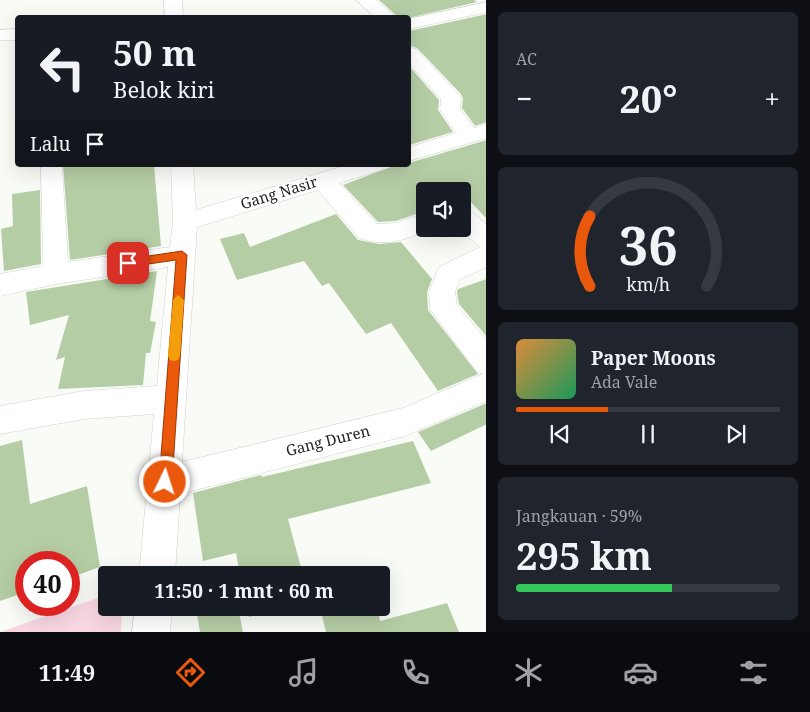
<!DOCTYPE html>
<html lang="id">
<head>
<meta charset="utf-8">
<style>
  :root { --surface:#171b24; --page:#20242c; --text:#f1f3f6; --muted:#9ea1a6; --line:#363941; --accent:#ea580c }
  body { margin:0; font-family:"Noto Serif",serif; background:var(--page); color:var(--text); height:100vh; display:flex; flex-direction:column; font-size:19px; white-space:nowrap }
  * { box-sizing:border-box; margin:0 }
  p { font-size:16px; color:var(--muted) }
  .icon { flex:none; width:28px; height:28px; fill:none; stroke:currentColor; stroke-width:2; stroke-linecap:round; stroke-linejoin:round }
  .map { position:relative; flex:1; overflow:hidden }
  .sheet { display:flex; flex-direction:column; gap:12px; padding:12px; background:#0d0f14; width:324px }
  .sheet>* { flex:none }
  .guide { position:absolute; left:15px; top:15px; width:396px; height:152px; border-radius:5px; box-shadow:0 5px 20px #0002; background:#171b24; color:var(--text); overflow:hidden }
  .buttons { position:absolute; left:416px; top:182px; display:grid; gap:10px }
  .buttons a { display:grid; place-items:center; width:55px; height:55px; border-radius:5px; background:var(--surface); box-shadow:0 5px 20px #0002; font-size:25px }
  .speed { position:absolute; left:15px; top:551px; display:flex; gap:10px; font-size:25px; font-weight:700; text-align:center }
  .speed>* { display:grid; place-content:center; width:65px; height:65px; border-radius:50%; background:var(--surface); box-shadow:0 5px 20px #0002; line-height:1 }
  .speed .limit { border:8px solid #d22; background:#fff; color:#111 }
  .pin { position:absolute; display:grid; place-items:center; width:42px; height:42px; color:#fff; margin:-21px; border-radius:10px; box-shadow:0 2px 8px #0006 }
  .me { position:absolute; width:55px; margin:-28px; rotate:4deg; stroke-linejoin:round; filter:drop-shadow(0 0 4px #0008) }
  .turn { display:flex; align-items:center; gap:18px; height:105px; padding:0 15px; font-size:22px }
  .turn .icon { width:65px; height:65px; stroke-width:2.5 }
  .turn b { display:block; font-size:35px; line-height:42px }
  .then { display:flex; align-items:center; height:48px; padding:0 15px; background:#0003; gap:10px; font-size:19px }
  .big { font-size:38px; font-weight:700; line-height:1.1 }
  .sheet .card { flex:1; display:flex; flex-direction:column; justify-content:center; gap:8px; min-width:0; padding:0 18px; border-radius:8px; background:var(--page) }
  .sheet .dial { align-items:center; gap:0 }
  .dial svg { height:130px; overflow:visible; fill:none; stroke:var(--line); stroke-width:7; stroke-linecap:round; text-anchor:middle }
  .dial text { fill:var(--text); stroke:none }
  .song { display:flex; align-items:center; gap:15px }
  .cover { width:60px; height:60px; border-radius:8px; background:linear-gradient(135deg,hsl(30 70% 55%),hsl(150 70% 35%)) }
  .played { height:5px; border-radius:2px; background:linear-gradient(90deg,var(--accent) 35%,var(--line) 35%) }
  .keys { display:flex; justify-content:space-around; direction:ltr }
  .heat { display:flex; justify-content:space-between; align-items:center; font-size:28px; direction:ltr }
  .charge { height:8px; border-radius:4px; background:linear-gradient(90deg,#34c759 59%,var(--line) 0) }
  .trip { position:absolute; left:98px; top:566px; width:292px; height:50px; border-radius:5px; background:var(--surface); box-shadow:0 5px 20px #0002; font-weight:700; line-height:50px; text-align:center }
  .tabs { display:flex; height:80px; justify-content:space-around; align-items:center; background:#090b0e; color:var(--muted) }
  .tabs .icon { width:35px; height:35px }
  .tabs .current { color:var(--accent) }
  .tabs b { font-size:22px; color:var(--text) }
  main { display:flex; flex:1; min-height:0 }
  .map>svg:first-child { display:block }
  .green { fill:#f9d7e2 }
  .building { fill:#b5cda5 }
  .lines { fill:none; stroke-linecap:round; stroke-linejoin:round }
  .minor-casing { stroke:#d0d2ce; stroke-width:1 }
  .minor { fill:#fff; fill-rule:evenodd }
  .route { fill:#ea580c; stroke:#983908 }
  .slow { fill:#f59e0b }
  .labels { text-anchor:middle; stroke-width:5; stroke-linejoin:round; paint-order:stroke }
  .street-label { font-size:15px; fill:#232422; stroke:#fff }
</style>
</head>
<body>
<main>
<div class="map">
<svg width="487" height="632" viewBox="0 0 487 632">
  <rect width="100%" height="100%" fill="#f9fbf7"/>
  <path class="green" d="M106,595V608H122L121,632H0Z"/>
  <path class="building" d="M379,0H474L477,2L408,18H399Z
    M487,14V122L475,126L462,108L463,98L460,93L417,48L409,45V31Z
    M409,66L439,100L438,110L453,132L409,145Z
    M487,140V219L465,196L462,198V191H425V211L396,221L378,222L343,185L396,165H409V163Z
    M63,165H154L161,246L70,260Z
    M40,190L41,264L4,271L1,229L13,226L12,194Z
    M336,214L358,240L379,244L401,242L432,279L427,292L428,310L478,374L438,391L391,323L366,334L329,283L322,286L304,261L237,280L220,239L244,233L250,247Z
    M157,271L150,321L156,322L150,353H146L143,385L58,389L65,357L56,360L69,315L30,325L26,292Z
    M487,279V337L459,304L457,292L458,289Z
    M487,403V424L431,451L418,432Z
    M22,440L30,504L87,486L100,567L69,578V562H26V592L0,601V446Z
    M413,441L431,483L288,519L303,575H240L236,553L203,561L193,493L261,475L262,477Z
    M447,603L459,632H326L320,608H378L380,621Z
    M196,608H238L243,632H200Z
    M247,608H285L249,617Z"/>
  <g class="lines">
    <defs>
      <path id="minor" d="M164,0H182L183,18H165Z
        M356,0H376L397,18H376Z
        M487,2V12L409,29V19Z
        M18,29V40H0V30Z
        M409,47L416,49L458,94L461,98L460,109L474,128L487,124V138L409,161V147L456,133L440,109L441,99L409,64Z
        M41,165H61L62,167L68,262L170,247L173,222L171,165H193L196,210L347,165H384L381,170L339,183L377,224L396,223L425,213V229H433C405,239 388,248 359,238L318,190L197,227L182,462L403,408L483,374L477,372L430,309L429,292L439,267L480,247L459,229H462V208L471,211L487,225V267L459,280L455,292L457,305L487,341V401L405,436L180,494L175,575H139L154,414L84,419L0,434V406L84,391L157,386L168,267L56,284L0,296V274L43,266Z
        M135,608H172L170,632H132Z"/>
    </defs>
    <use href="#minor" class="minor-casing"/>
    <use href="#minor" class="minor"/>
  </g>
  <path class="route" d="M182,251L187,255L172,482L170,487L165,489L161,487L159,482L176,260L128,267L123,263L128,259Z"/>
  <path class="slow" d="M178,295L184,300L180,356L178,360L174,361L170,360L168,356L173,300Z"/>
  <g class="labels">
    <g class="street-label">
      <text transform="translate(279 193) rotate(-17)" y="5">Gang Nasir</text>
      <text transform="translate(328 441) rotate(-14)" y="5">Gang Duren</text>
    </g>
  </g>
</svg>
<div class="buttons">
<a><svg class="icon" aria-label="sound" viewBox="0 0 24 24"><path d="M4 9h4l5-4v14l-5-4H4zM17 9q2 3 0 6"/></svg></a>
</div>
<div class="speed"><div class="limit">40</div></div>
<div class="pin" style="left:128px;top:263px;background:#d93025"><svg class="icon" aria-label="arrive" viewBox="0 0 24 24"><path d="M6 21V4h12l-3 4 3 4H6"/></svg></div>
<svg class="me" style="left:165px;top:482px" viewBox="-20 -20 40 40"><circle r="17" fill="#ea580c" stroke="#fff" stroke-width="3"/><path d="M0-11L8 9 0 5-8 9z" fill="#fff"/></svg>
<div class="trip">11:50 · 1 mnt · 60 m</div>
<div class="guide">
<div class="turn"><svg class="icon" aria-label="left" viewBox="0 0 24 24"><path d="M17 20v-9H6M10 6l-5 5 5 5"/></svg><div><b>50 m</b>Belok kiri</div></div>
<div class="then">Lalu<svg class="icon" aria-label="arrive" viewBox="0 0 24 24"><path d="M6 21V4h12l-3 4 3 4H6"/></svg></div>
</div>
</div>
<section class="sheet">
<div class="card"><p>AC</p>
<div class="heat"><a>−</a><b class="big">20°</b><a>+</a></div>
</div>
<div class="card dial"><svg viewBox="0 0 100 80">
<path d="M14 69A42 42 0 1 1 86 69"/>
<path d="M14 69A42 42 0 0 1 14 26" stroke="#ea580c"/>
<text x="50" y="56" font-size="32" font-weight="700">36</text>
<text x="50" y="72" font-size="11">km/h</text>
</svg></div>
<div class="card">
<div class="song"><i class="cover"></i><div><b>Paper Moons</b><p>Ada Vale</p></div></div>
<div class="played"></div>
<div class="keys"><svg class="icon" aria-label="previous" viewBox="0 0 24 24"><path d="M18 5L8 12l10 7zM5 5v14"/></svg><svg class="icon" aria-label="pause" viewBox="0 0 24 24"><path d="M8 5v14M16 5v14"/></svg><svg class="icon" aria-label="next" viewBox="0 0 24 24"><path d="M6 5l10 7-10 7zM19 5v14"/></svg></div>
</div>
<div class="card"><p>Jangkauan · 59%</p><b class="big">295 km</b><div class="charge"></div></div>
</section>
</main>
<nav class="tabs">
<b>11:49</b>
<svg class="icon current" aria-label="directions" viewBox="0 0 24 24"><path d="M12 3l9 9-9 9-9-9zM9 14v-3h6M13 9l2 2-2 2"/></svg>
<svg class="icon" aria-label="music" viewBox="0 0 24 24"><path d="M9 18V5l10-2v13"/><circle cx="6" cy="18" r="3"/><circle cx="16" cy="16" r="3"/></svg>
<svg class="icon" aria-label="phone" viewBox="0 0 24 24"><path d="M5 4h4l2 5-3 2q2 4 5 5l2-3 5 2v4C11 20 4 13 5 4z"/></svg>
<svg class="icon" aria-label="climate" viewBox="0 0 24 24"><path d="M12 3v18M4 7l16 10M4 17L20 7"/></svg>
<svg class="icon" aria-label="car" viewBox="0 0 24 24"><path d="M5 17H2v-5l4-1 3-4h7l3 4 3 1v5h-3M9 17h6M6 11h13"/><circle cx="7" cy="17" r="2"/><circle cx="17" cy="17" r="2"/></svg>
<svg class="icon" aria-label="filters" viewBox="0 0 24 24"><path d="M4 7h16M4 17h16"/><circle cx="9" cy="7" r="2"/><circle cx="15" cy="17" r="2"/></svg>
</nav>
</body>
</html>
